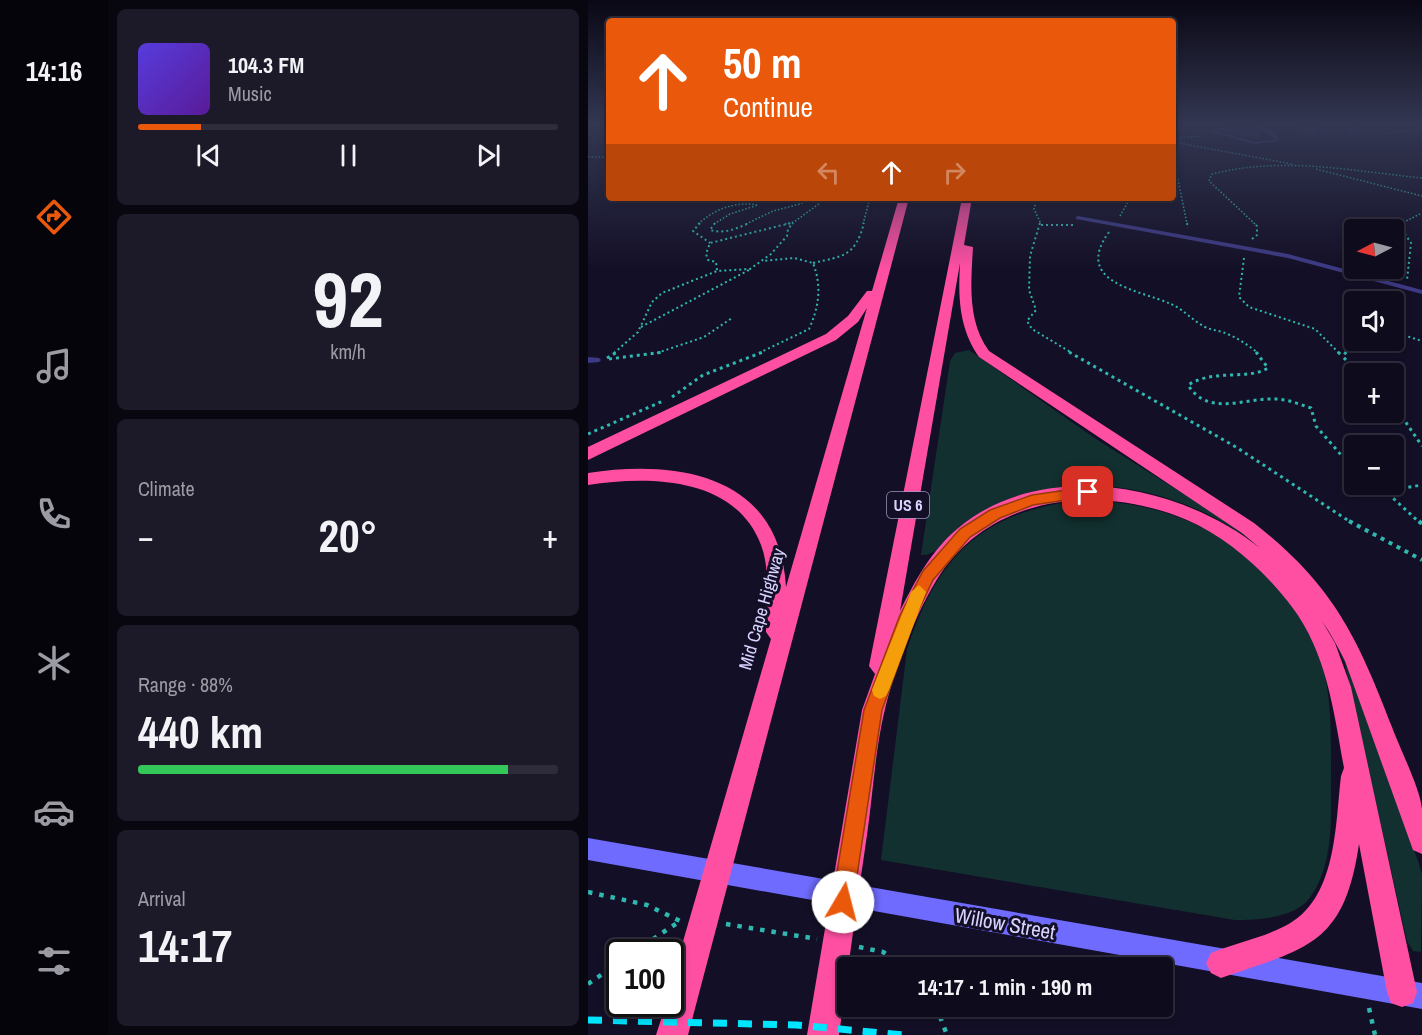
<!DOCTYPE html>
<html lang="en">
<head>
<meta charset="utf-8">
<style>
  :root { --surface:#0e0b1c; --page:#1c1929; --text:#f1f3f6; --muted:#9b9ba3; --line:#2e2b3b; --accent:#ea580c }
  body { margin:0; font-family:"Archivo Narrow",sans-serif; background:var(--page); color:var(--text); height:100vh; display:flex; flex-direction:column; font-size:22px; white-space:nowrap }
  * { box-sizing:border-box; margin:0 }
  p { font-size:20px; color:var(--muted) }
  .icon { flex:none; width:33px; height:33px; fill:none; stroke:currentColor; stroke-width:2; stroke-linecap:round; stroke-linejoin:round }
  .map { position:relative; flex:1; overflow:hidden }
  .drawer { display:flex; flex-direction:column; gap:9px; padding:9px; background:#08060f; width:480px }
  .drawer>* { flex:none }
  .banner { position:absolute; left:18px; top:18px; width:570px; height:183px; border-radius:6px; box-shadow:0 3px 9px #0003,0 0 0 2px var(--line); background:#ea580c; color:#fff; overflow:hidden }
  .needle { width:39px; rotate:264deg }
  .tools { position:absolute; left:756px; top:219px; display:grid; gap:12px }
  .tools a { display:grid; place-items:center; width:60px; height:60px; border-radius:6px; background:var(--surface); box-shadow:0 3px 9px #0003,0 0 0 2px var(--line); font-size:30px }
  .speed { position:absolute; left:18px; top:939px; display:flex; gap:12px; font-size:30px; font-weight:700; text-align:center }
  .speed>* { display:grid; place-content:center; width:78px; height:78px; border-radius:50%; background:var(--surface); box-shadow:0 3px 9px #0003,0 0 0 2px var(--line); line-height:1 }
  .speed .limit { border:3px solid #111; border-radius:9px; background:#fff; color:#111 }
  .pin { position:absolute; display:grid; place-items:center; width:51px; height:51px; color:#fff; margin:-26px; border-radius:12px; box-shadow:0 3px 9px #0006 }
  .me { position:absolute; width:66px; margin:-33px; rotate:8deg; stroke-linejoin:round; filter:drop-shadow(0 0 4px #0008) }
  .turn { display:flex; align-items:center; gap:21px; height:126px; padding:0 18px; font-size:27px }
  .turn .icon { width:78px; height:78px; stroke-width:2.5 }
  .turn b { display:block; font-size:42px; line-height:51px }
  .lanes { display:flex; align-items:center; height:57px; padding:0 18px; background:#0003; justify-content:center; gap:30px; direction:ltr }
  .lanes .off { opacity:.35 }
  .big { font-size:45px; font-weight:800; line-height:1.1 }
  .drawer .widget { flex:1; display:flex; flex-direction:column; justify-content:center; gap:9px; min-width:0; padding:0 21px; border-radius:9px; background:var(--page) }
  .drawer .dial { align-items:center; gap:0 }
  .dial b { font-size:78px; line-height:1 }
  .song { display:flex; align-items:center; gap:18px }
  .cover { width:72px; height:72px; border-radius:9px; background:linear-gradient(135deg,hsl(250 70% 55%),hsl(270 70% 35%)) }
  .played { height:6px; border-radius:3px; background:linear-gradient(90deg,var(--accent) 15%,var(--line) 15%) }
  .keys { display:flex; justify-content:space-around; direction:ltr }
  .heat { display:flex; justify-content:space-between; align-items:center; font-size:33px; direction:ltr }
  .charge { height:9px; border-radius:4px; background:linear-gradient(90deg,#34c759 88%,var(--line) 0) }
  .trip { position:absolute; left:249px; top:957px; width:336px; height:60px; border-radius:6px; background:var(--surface); box-shadow:0 3px 9px #0003,0 0 0 2px var(--line); font-weight:800; line-height:60px; text-align:center }
  main { display:flex; flex:1; min-height:0 }
  .menu { display:flex; flex-direction:column; width:108px; justify-content:space-around; align-items:center; background:#06040b; color:var(--muted) }
  .menu .icon { width:42px; height:42px }
  .menu .selected { color:var(--accent) }
  .menu b { font-size:27px; color:var(--text) }
  .map>svg:first-child { display:block }
  .green { fill:#12302f }
  .lines { fill:none; stroke-linecap:round; stroke-linejoin:round }
  .path-far4 { stroke:#2fb8b0; stroke-width:1.5; stroke-dasharray:1.5 2; stroke-linecap:butt }
  .path-far3 { stroke:#2fb8b0; stroke-width:2; stroke-dasharray:2 3; stroke-linecap:butt }
  .path-far2 { stroke:#2fb8b0; stroke-width:3; stroke-dasharray:3 4; stroke-linecap:butt }
  .path-far1 { stroke:#2fb8b0; stroke-width:4; stroke-dasharray:4 5; stroke-linecap:butt }
  .path { stroke:#2fb8b0; stroke-width:4.5; stroke-dasharray:4.5 7; stroke-linecap:butt }
  .lane { fill:#3d3a85; fill-rule:evenodd }
  .street { fill:#3d3a85; fill-rule:evenodd }
  .secondary { fill:#6f6bff; fill-rule:evenodd }
  .highway { fill:#ff4fa3; fill-rule:evenodd }
  .rail { stroke:#00e5ff; stroke-width:7; stroke-dasharray:14 11; stroke-linecap:butt }
  .wall { fill:#312854 }
  .shaded-wall { fill:#1d163a }
  .route { fill:#ea580c; stroke:#983908; stroke-width:1.5 }
  .slow { fill:#f59e0b }
  .labels { text-anchor:middle; stroke-width:6; stroke-linejoin:round; paint-order:stroke }
  .shield { fill:#130f26; stroke:#9e99be; stroke-width:1.5 }
  .shield-label { font-size:16px; font-weight:bold; fill:#d9d4ff }
  .street-label { font-size:18px; fill:#d9d4ff; stroke:#130f26 }
  .near-street-label { font-size:21px; fill:#d9d4ff; stroke:#130f26 }
</style>
</head>
<body>
<main>
<nav class="menu">
<b>14:16</b>
<svg class="icon selected" aria-label="directions" viewBox="0 0 24 24"><path d="M12 3l9 9-9 9-9-9zM9 14v-3h6M13 9l2 2-2 2"/></svg>
<svg class="icon" aria-label="music" viewBox="0 0 24 24"><path d="M9 18V5l10-2v13"/><circle cx="6" cy="18" r="3"/><circle cx="16" cy="16" r="3"/></svg>
<svg class="icon" aria-label="phone" viewBox="0 0 24 24"><path d="M5 4h4l2 5-3 2q2 4 5 5l2-3 5 2v4C11 20 4 13 5 4z"/></svg>
<svg class="icon" aria-label="climate" viewBox="0 0 24 24"><path d="M12 3v18M4 7l16 10M4 17L20 7"/></svg>
<svg class="icon" aria-label="car" viewBox="0 0 24 24"><path d="M5 17H2v-5l4-1 3-4h7l3 4 3 1v5h-3M9 17h6M6 11h13"/><circle cx="7" cy="17" r="2"/><circle cx="17" cy="17" r="2"/></svg>
<svg class="icon" aria-label="filters" viewBox="0 0 24 24"><path d="M4 7h16M4 17h16"/><circle cx="9" cy="7" r="2"/><circle cx="15" cy="17" r="2"/></svg>
</nav>
<section class="drawer">
<div class="widget">
<div class="song"><i class="cover"></i><div><b>104.3 FM</b><p>Music</p></div></div>
<div class="played"></div>
<div class="keys"><svg class="icon" aria-label="previous" viewBox="0 0 24 24"><path d="M18 5L8 12l10 7zM5 5v14"/></svg><svg class="icon" aria-label="pause" viewBox="0 0 24 24"><path d="M8 5v14M16 5v14"/></svg><svg class="icon" aria-label="next" viewBox="0 0 24 24"><path d="M6 5l10 7-10 7zM19 5v14"/></svg></div>
</div>
<div class="widget dial"><b>92</b><p>km/h</p></div>
<div class="widget"><p>Climate</p>
<div class="heat"><a>−</a><b class="big">20°</b><a>+</a></div>
</div>
<div class="widget"><p>Range · 88%</p><b class="big">440 km</b><div class="charge"></div></div>
<div class="widget"><p>Arrival</p><b class="big">14:17</b></div>
</section>
<div class="map">
<svg width="834" height="1035" viewBox="0 0 834 1035">
  <rect width="100%" height="100%" fill="#130f26"/>
  <path class="green" d="M381,350L508,439L669,540L720,593L735,614L764,672L832,867L834,875L833,952L825,951L819,941L757,664C744,633 728,604 705,579C634,498 507,459 407,506C396,511 385,517 375,524C362,533 350,557 333,555L362,361L367,353Z
    M496,500C582,502 660,537 708,611C714,621 723,631 727,642C745,686 743,735 743,781C743,820 746,867 720,900C705,918 669,920 647,920L293,860L319,649C351,554 394,511 496,500Z"/>
  <g class="lines">
    <path class="path-far4" d="M585,138L614,136
      M585,142L704,164
      M585,155L599,224
      M0,157H21
      M728,169L834,196
      M449,198L446,209L453,224
      M532,216L540,202L537,198
      M110,224C127,209 147,201 170,205L142,214L126,224
      M158,224L185,211L212,204L224,198
      M197,224L206,222L239,198
      M204,224L206,222
      M275,224L282,198
      M667,224L621,181L624,174C695,156 763,171 834,178
      M812,224L834,213"/>
    <path class="path-far3" d="M112,223L105,231L122,243
      M127,223L122,230C136,234 148,229 161,223
      M452,223L442,256L441,290L448,310L439,321L444,329L484,353
      M599,223L600,228
      M815,223L811,225L823,243L819,280
      M453,225H485
      M521,232C484,283 552,290 583,304C595,309 605,321 617,327C623,330 628,330 634,332C647,336 660,345 670,353
      M664,239L669,235V226L665,223
      M656,258L651,297L661,307L727,329L751,353
      M225,263C255,256 267,257 276,223
      M129,270L128,262L120,260L118,254L122,243L203,223
      M53,327L161,270
      M806,332L834,341
      M809,332L814,294
      M26,353L50,332L64,302L74,293L129,271L162,269L183,254L199,236L200,229L205,223
      M69,353L116,337L144,318
      M171,353L221,329C231,307 234,286 225,263L206,258L175,261
      M757,353L780,340"/>
    <path class="path-far2" d="M481,352L648,447L764,523
      M668,352L680,368C658,381 628,368 600,385C620,417 656,398 686,399C699,399 711,404 723,408L728,426L766,470
      M750,352L755,357
      M758,352L755,357L773,374
      M19,358L29,352
      M21,359L76,352
      M84,397L115,375L175,352
      M806,405L834,446
      M0,434L75,401
      M786,484L810,489L834,485
      M795,489L832,523"/>
    <path class="path-far1" d="M761,521L834,560
      M831,521L834,524"/>
    <path class="path" d="M0,892L59,905L92,921
      M138,924L229,939
      M271,947L295,952L320,968
      M46,952L92,921
      M0,984L32,962
      M348,1006L359,1035
      M781,1008L787,1035"/>
    <path class="lane" d="M646,125H655L627,131L666,142L687,140L686,138L669,125C677,125 689,133 691,141L666,144L620,131Z
      M747,125H752L766,133L763,134Z
      M829,125H833L834,130L797,134L795,133L831,128Z
      M490,216L700,254L834,290V294L700,258L488,219V217Z"/>
    <path class="street" d="M0,357L11,358L13,360L11,362L0,363Z"/>
    <path class="secondary" d="M0,838L834,983V1009L0,860Z"/>
    <path class="highway" d="M311,198H321L100,1035H68L78,1004H82V986L183,639L178,632C178,604 183,572 173,545C147,476 60,476 0,485V473C92,459 192,476 198,587L279,308L270,322L248,340L0,460V447L238,334L260,316L279,291H284Z
      M374,198H384L376,245L385,247C383,283 379,321 401,351L666,523C745,585 769,636 804,727C812,749 832,788 834,809C834,823 834,839 834,854L825,850L757,661C750,647 743,634 734,621L747,643L763,687L829,992L825,1003L814,1007L803,1003L799,992L771,844C756,946 719,948 633,978L623,973L618,963L623,953C647,943 674,938 697,926C749,900 747,826 753,776L756,768C746,713 739,653 704,607C677,571 640,538 599,520C512,483 400,494 348,581C326,617 307,668 297,709C287,750 285,794 279,835C269,903 260,968 251,1035H219L274,710L287,674L281,666ZM372,263C370,298 371,328 391,357L654,533L672,548C592,484 454,457 369,529C343,551 327,581 312,611Z"/>
    <path class="rail" d="M0,1020L209,1025L315,1035"/>
  </g>
  <path class="wall" d="M638,125H670L674,128L670,139L636,131Z
    M707,125H814L813,128L768,134L761,129L759,135L726,138L706,126Z"/>
  <path class="shaded-wall" d="M620,125H635L620,129Z
    M739,125H763L759,135L726,138L730,126Z
    M771,125H814L813,128L768,134Z"/>
  <linearGradient id="sky" x2="0" y2="1"><stop stop-color="#0a0815"/><stop offset="0.46" stop-color="#333752"/><stop offset="1" stop-color="#333752" stop-opacity="0"/></linearGradient>
  <rect width="834" height="270" fill="url(#sky)"/>
  <path class="route" d="M500,487L507,492L505,496L445,505L412,518L382,537L345,580L328,616L294,710L265,902L262,910L255,913L247,910L244,902L276,710L312,615L335,571L372,529L402,510L444,495Z"/>
  <path class="slow" d="M331,585L338,592L301,690L298,696L292,699L286,696L284,690L323,592Z"/>
  <g class="labels">
    <rect class="shield" x="299" y="492" width="42" height="26" rx="4.5"/>
    <g class="shield-label">
      <text x="320" y="511">US 6</text>
    </g>
    <g class="street-label">
      <text transform="translate(174 609) rotate(-74)" y="6">Mid Cape Highway</text>
    </g>
    <g class="near-street-label">
      <text transform="translate(417 924) rotate(10)" y="7">Willow Street</text>
    </g>
  </g>
</svg>
<div class="tools">
<a><svg class="needle" viewBox="-14 -14 28 28"><path d="M0-13l5 13h-10z" fill="#e53935"/><path d="M0 13l5-13h-10z" fill="#9b9ba3"/></svg></a>
<a><svg class="icon" aria-label="sound" viewBox="0 0 24 24"><path d="M4 9h4l5-4v14l-5-4H4zM17 9q2 3 0 6"/></svg></a>
<a>+</a>
<a>−</a>
</div>
<div class="speed"><div class="limit">100</div></div>
<div class="pin" style="left:500px;top:492px;background:#d93025"><svg class="icon" aria-label="arrive" viewBox="0 0 24 24"><path d="M6 21V4h12l-3 4 3 4H6"/></svg></div>
<svg class="me" style="left:255px;top:902px" viewBox="-20 -20 40 40"><circle r="19" fill="#fff"/><path d="M0-13L10 11 0 6-10 11z" fill="#ea580c"/></svg>
<div class="trip">14:17 · 1 min · 190 m</div>
<div class="banner">
<div class="turn"><svg class="icon" aria-label="ahead" viewBox="0 0 24 24"><path d="M12 20V5M6 11l6-6 6 6"/></svg><div><b>50 m</b>Continue</div></div>
<div class="lanes"><svg class="icon off" aria-label="left" viewBox="0 0 24 24"><path d="M17 20v-9H6M10 6l-5 5 5 5"/></svg><svg class="icon" aria-label="ahead" viewBox="0 0 24 24"><path d="M12 20V5M6 11l6-6 6 6"/></svg><svg class="icon off" aria-label="right" viewBox="0 0 24 24"><path d="M7 20v-9h11M14 6l5 5-5 5"/></svg></div>
</div>
</div>
</main>
</body>
</html>
